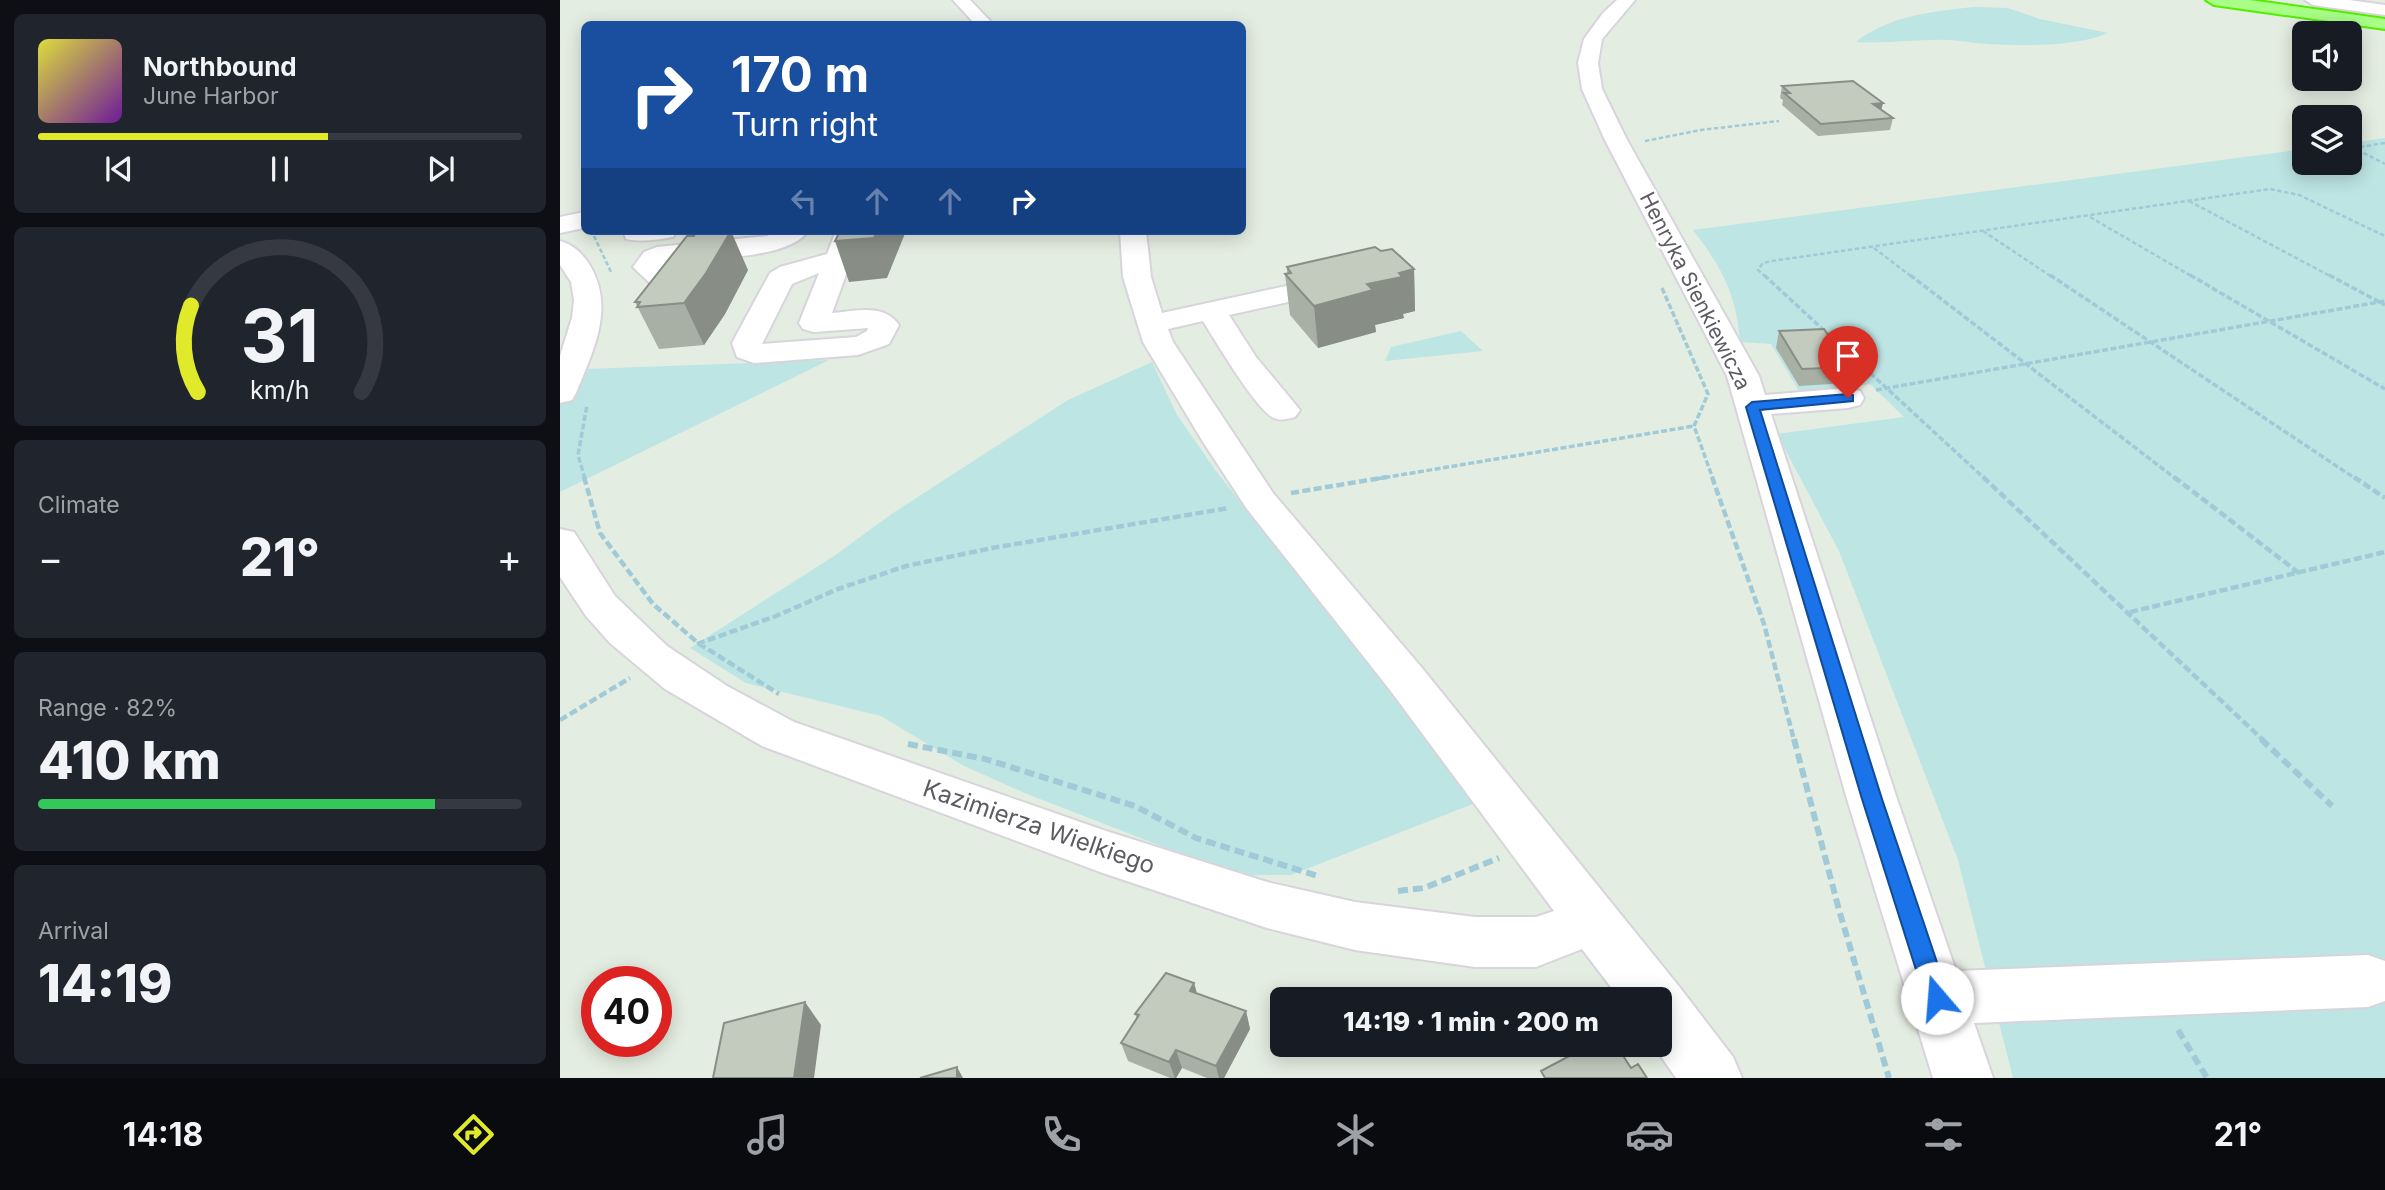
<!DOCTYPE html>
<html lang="en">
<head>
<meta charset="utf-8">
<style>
  :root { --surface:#171b24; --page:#20242c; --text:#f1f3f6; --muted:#9ea1a6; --line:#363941; --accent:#e0ea2a }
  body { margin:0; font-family:Inter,sans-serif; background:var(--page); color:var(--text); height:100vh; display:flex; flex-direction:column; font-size:26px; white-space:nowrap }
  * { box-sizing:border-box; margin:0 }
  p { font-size:23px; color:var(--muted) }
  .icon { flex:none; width:38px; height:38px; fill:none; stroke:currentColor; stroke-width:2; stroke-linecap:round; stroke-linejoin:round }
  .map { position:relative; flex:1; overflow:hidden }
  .side { display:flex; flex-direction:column; gap:14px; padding:14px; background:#0d0f14; width:560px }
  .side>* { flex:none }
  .top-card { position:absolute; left:21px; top:21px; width:665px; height:214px; border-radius:10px; box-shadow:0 4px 18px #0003; background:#1a4fa0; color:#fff; overflow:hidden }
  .controls { position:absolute; left:1732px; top:21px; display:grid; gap:14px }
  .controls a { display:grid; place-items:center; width:70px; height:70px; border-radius:10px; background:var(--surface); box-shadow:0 4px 18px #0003; font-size:35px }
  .speed { position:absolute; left:21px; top:966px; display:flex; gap:14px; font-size:35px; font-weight:700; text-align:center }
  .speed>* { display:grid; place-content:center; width:91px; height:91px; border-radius:50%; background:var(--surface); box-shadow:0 4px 18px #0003; line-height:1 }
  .speed .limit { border:10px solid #d22; background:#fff; color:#111 }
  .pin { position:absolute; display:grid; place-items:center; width:60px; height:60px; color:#fff; margin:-72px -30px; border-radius:50% 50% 50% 0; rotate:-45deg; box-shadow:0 0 7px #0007 }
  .pin .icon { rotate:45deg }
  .me { position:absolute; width:77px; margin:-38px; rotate:342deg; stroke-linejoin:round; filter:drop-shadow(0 0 5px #0008) }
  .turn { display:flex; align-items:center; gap:24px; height:147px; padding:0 35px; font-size:32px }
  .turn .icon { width:91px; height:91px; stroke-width:2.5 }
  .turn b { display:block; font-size:49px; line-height:60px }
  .lanes { display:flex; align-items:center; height:66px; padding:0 35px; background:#0003; justify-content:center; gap:35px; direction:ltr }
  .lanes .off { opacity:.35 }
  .big { font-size:52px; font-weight:800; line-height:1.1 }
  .side .widget { flex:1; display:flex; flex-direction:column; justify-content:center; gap:10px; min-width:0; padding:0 24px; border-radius:10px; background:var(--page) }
  .side .dial { align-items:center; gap:0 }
  .dial svg { height:182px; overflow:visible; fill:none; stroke:var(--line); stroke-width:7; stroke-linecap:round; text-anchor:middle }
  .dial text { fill:var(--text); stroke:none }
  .song { display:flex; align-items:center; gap:21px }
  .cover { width:84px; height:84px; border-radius:10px; background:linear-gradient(135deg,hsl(60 70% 55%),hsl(280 70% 35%)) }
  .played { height:7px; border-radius:4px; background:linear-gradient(90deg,var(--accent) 60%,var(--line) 60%) }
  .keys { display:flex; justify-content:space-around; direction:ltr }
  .heat { display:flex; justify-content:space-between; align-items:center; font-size:38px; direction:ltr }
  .charge { height:10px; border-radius:5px; background:linear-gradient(90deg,#34c759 82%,var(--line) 0) }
  .trip { position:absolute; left:710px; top:987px; width:402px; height:70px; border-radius:10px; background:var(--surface); box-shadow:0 4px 18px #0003; font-weight:800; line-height:70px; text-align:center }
  .tab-bar { display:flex; height:112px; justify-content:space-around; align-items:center; background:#090b0e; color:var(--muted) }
  .tab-bar .icon { width:49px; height:49px }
  .tab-bar .selected { color:var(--accent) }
  .tab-bar b { font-size:32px; color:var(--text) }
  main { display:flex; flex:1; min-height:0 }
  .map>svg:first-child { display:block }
  .green { fill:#bde5e4 }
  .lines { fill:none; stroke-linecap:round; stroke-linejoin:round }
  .minor-casing { stroke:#d8d4db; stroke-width:4 }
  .highway-casing { stroke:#51ee00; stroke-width:4 }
  .path-far3 { stroke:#a0cad7; stroke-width:2.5; stroke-dasharray:4.5 2.5; stroke-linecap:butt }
  .path-far2 { stroke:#a0cad7; stroke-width:3.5; stroke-dasharray:6 2.5; stroke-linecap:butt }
  .path-far1 { stroke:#a0cad7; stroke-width:4.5; stroke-dasharray:8 3.5; stroke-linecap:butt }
  .path { stroke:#a0cad7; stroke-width:6; stroke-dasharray:10 5; stroke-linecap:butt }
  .minor { fill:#fff; fill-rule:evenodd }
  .highway { fill:#a8fe87; fill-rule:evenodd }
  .wall { fill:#a8afa4 }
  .shaded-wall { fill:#888e86 }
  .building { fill:#c3cbbf; stroke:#888e86; stroke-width:2 }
  .route { fill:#1a73e8; stroke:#114b97; stroke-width:2 }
  .labels { text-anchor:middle; stroke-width:5; stroke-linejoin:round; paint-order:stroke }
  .street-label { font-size:21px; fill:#5e5a62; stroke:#fff }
  .near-street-label { font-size:24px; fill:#5e5a62; stroke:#fff }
</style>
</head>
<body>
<main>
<section class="side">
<div class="widget">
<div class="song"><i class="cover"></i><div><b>Northbound</b><p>June Harbor</p></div></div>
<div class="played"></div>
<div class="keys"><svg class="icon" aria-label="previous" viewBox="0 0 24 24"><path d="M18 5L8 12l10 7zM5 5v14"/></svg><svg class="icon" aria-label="pause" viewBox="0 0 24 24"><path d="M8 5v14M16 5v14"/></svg><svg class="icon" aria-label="next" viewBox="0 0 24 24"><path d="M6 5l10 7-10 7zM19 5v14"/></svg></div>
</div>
<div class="widget dial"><svg viewBox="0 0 100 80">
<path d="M14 69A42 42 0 1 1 86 69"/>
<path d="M14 69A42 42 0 0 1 11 31" stroke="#e0ea2a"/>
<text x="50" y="56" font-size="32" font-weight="700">31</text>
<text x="50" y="72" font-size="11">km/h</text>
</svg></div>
<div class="widget"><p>Climate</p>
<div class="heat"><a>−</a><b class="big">21°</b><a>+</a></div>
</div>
<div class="widget"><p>Range · 82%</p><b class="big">410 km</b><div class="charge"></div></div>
<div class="widget"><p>Arrival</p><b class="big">14:19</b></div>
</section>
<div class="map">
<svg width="1825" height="1078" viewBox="0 0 1825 1078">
  <rect width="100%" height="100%" fill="#e4ede1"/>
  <path class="green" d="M1414,7L1448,8L1480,19L1548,33C1514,48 1452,46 1415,43C1406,42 1397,40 1388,40C1357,39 1327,44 1296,42C1327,16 1375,11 1414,7Z
    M1825,138V1078H1453L1398,860L1279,551L1217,434L1344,417L1310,384L1242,396L1211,344L1180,342C1177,295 1161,266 1133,230L1745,149V163H1790V143Z
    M901,331L923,351L825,361L831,347Z
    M269,360L0,492V370Z
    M592,362L617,415L656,471L918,802L731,875H691L609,849L467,794L404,766L321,716L186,683L130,648L274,556L333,513L508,400Z"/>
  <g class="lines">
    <defs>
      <path id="minor" d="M393,0H410L433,24H415Z
        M1057,0H1075L1042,39L1038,63L1042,89L1066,138L1199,376L1205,395L1288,388L1300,391L1304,398L1300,405L1288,408L1211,414L1337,799L1396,971L1808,955L1825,961V1001L1808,1007L1414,1023L1433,1078H1373L1287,799L1167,376L1044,138L1022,89L1018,63L1024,39L1043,13Z
        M1745,0H1789L1825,5V15L1753,5Z
        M24,212V228L0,233V217Z
        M63,231H117L113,237C98,240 81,242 66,239Z
        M217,231H248C228,260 145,258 111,261L104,264L107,269L135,271L139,277L135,283L101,286L91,284L73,267L84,252L97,247L207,236Z
        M276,231H302L272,313C296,311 324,303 339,325L329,344L298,355L194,363L177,357L172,343L210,273L220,267L267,254ZM259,273L239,323L243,329L254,332L308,328L307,331L296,337L202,344L232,284Z
        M560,231H586L591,277L602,313L777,275L787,277L791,283L787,289L669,315L696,357L740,410L735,417C727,419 721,421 714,418C696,410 655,340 643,321L608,329L613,342L713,493L862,668L1121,989L1173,1057L1182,1078H1116L1093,1045H1101V999H1060L1022,949L976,967H915L795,950L707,928L540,872L202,746L105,689L50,643L26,616L0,577V529L14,532L55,596L107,646L167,686L234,722L543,830L707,882L795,902L915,917H976L994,911L830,690L687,509L643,442L583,342L563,277Z
        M0,241C12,244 22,253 29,264C56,307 33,351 16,393L12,400L0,403V356L12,318L14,300L11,282L0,265Z"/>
      <path id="highway" d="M1646,0H1690L1825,19V29L1654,5Z"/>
    </defs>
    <use href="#minor" class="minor-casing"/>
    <use href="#highway" class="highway-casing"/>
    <path class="path-far3" d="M1085,141L1141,130L1219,121
      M1825,143L1794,148L1825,164
      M1629,201L1772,277
      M1530,217L1633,277
      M1423,231L1492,277
      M34,236L51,272
      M1314,248L1352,277
      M1206,277L1198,270L1203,263L1212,261L1710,189L1739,195L1825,236"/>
    <path class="path-far2" d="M1204,275L1425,479
      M1350,275L1616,479
      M1490,275L1796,479
      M1630,275L1825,389
      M1769,275L1825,305
      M1102,288L1148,394L1134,426L1153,479
      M1316,390L1825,301
      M25,479L18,455L27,405
      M816,479L1134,426"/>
    <path class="path-far1" d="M24,477L40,533L93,604L138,643L219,694
      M1152,477L1204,624L1234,740
      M1423,477L1703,740
      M1614,477L1739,573
      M1794,477L1825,498
      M731,493L827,477
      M1570,612L1825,552
      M137,644L216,616L278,589L346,566L432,548L669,508
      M0,720L70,678"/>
    <path class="path" d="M1234,739L1279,910L1329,1078
      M1701,739L1772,806
      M348,744L425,759L575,806L636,838L758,876
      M838,891L864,888L939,858
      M1618,1030L1647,1078"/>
    <use href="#minor" class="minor"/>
    <use href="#highway" class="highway"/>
  </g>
  <path class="wall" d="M1222,86L1323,103L1321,110L1333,118L1330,130L1258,136L1222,105L1223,100L1220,98Z
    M821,251L854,269L855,311L843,314L844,318L815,325L816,332L758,348L730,315L725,274H727V267Z
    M188,270L165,314L144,345L99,349L75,302Z
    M1219,331L1290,367L1286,383L1239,386L1216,348Z
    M634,983L637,993L686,1011L690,1029L664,1078H647L622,1068L616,1078H610L568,1061L561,1043L577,1019L575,1014Z"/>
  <path class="shaded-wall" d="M1323,103L1320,115L1313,104Z
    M171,231L188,270L165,314L144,345L124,303Z
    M317,231H346L327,278L289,282L275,241Z
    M854,269L855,311L843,314L844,318L815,325L816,332L758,348L754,306L807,284L839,273Z
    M634,983L639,1002L630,991Z
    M245,1002L261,1025L254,1078H234Z
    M686,1011L690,1029L664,1078H659L656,1066Z
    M616,1050L622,1068L616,1078H615L609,1062Z
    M397,1067L403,1078H397Z"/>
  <path class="building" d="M1293,81L1323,103L1313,104L1333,118L1261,124L1224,93H1230L1222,86Z
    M171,231L146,273L124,303L77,307L80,302H75L127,236H134L136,232Z
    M280,231H317L314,238L275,241Z
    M815,247L821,251L832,249L854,269L839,273L842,277L807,284L813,290L754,306L725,274L731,273L727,267Z
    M1264,329L1290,367L1242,369L1219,331Z
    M606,973L634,983L630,991L686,1011L656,1066L616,1050L609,1062L561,1043L579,1015L575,1014Z
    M245,1002L234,1078H153L164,1023Z
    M1030,1045H1056L1071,1068L1078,1064L1087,1078H985L981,1071Z
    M397,1067V1078H360Z"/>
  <path class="route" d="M1288,394L1293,395V401L1200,410L1322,799L1389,998L1386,1006L1377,1009L1369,1006L1365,998L1302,799L1186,407L1192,402Z"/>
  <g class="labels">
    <g class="street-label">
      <text transform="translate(1135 291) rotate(63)" y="7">Henryka Sienkiewicza</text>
    </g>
    <g class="near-street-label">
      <text transform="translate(479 827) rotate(19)" y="8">Kazimierza Wielkiego</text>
    </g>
  </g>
</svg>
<div class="controls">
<a><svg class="icon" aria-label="sound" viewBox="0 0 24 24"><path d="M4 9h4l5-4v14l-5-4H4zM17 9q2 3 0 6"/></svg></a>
<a><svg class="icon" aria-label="layers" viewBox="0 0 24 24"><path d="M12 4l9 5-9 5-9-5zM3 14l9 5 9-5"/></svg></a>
</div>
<div class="speed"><div class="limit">40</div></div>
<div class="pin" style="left:1288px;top:398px;background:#d93025"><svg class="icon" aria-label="arrive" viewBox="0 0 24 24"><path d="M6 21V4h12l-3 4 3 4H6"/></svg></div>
<svg class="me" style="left:1377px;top:998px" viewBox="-20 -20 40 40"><circle r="19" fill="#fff"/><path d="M0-13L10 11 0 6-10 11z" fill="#1a73e8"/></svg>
<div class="trip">14:19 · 1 min · 200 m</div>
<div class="top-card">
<div class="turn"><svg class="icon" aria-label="right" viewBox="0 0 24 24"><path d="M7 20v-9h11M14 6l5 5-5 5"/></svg><div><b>170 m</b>Turn right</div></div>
<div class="lanes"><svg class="icon off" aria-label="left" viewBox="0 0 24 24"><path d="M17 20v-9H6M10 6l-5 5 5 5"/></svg><svg class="icon off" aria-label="ahead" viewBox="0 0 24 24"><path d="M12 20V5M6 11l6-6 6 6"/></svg><svg class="icon off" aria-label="ahead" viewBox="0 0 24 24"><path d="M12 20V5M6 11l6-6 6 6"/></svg><svg class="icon" aria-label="right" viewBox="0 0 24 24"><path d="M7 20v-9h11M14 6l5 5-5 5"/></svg></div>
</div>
</div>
</main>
<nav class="tab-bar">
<b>14:18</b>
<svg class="icon selected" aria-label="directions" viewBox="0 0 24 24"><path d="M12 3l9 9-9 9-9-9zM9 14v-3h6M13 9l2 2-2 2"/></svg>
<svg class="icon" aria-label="music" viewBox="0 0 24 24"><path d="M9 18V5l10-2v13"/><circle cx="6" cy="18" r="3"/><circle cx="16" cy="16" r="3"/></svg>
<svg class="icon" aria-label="phone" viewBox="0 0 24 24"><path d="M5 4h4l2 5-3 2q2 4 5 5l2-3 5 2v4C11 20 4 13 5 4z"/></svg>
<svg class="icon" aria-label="climate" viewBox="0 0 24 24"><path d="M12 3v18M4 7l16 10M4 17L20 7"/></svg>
<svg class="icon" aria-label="car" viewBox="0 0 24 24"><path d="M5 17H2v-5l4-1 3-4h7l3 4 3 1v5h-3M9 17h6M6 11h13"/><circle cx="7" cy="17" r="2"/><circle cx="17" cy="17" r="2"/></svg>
<svg class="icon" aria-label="filters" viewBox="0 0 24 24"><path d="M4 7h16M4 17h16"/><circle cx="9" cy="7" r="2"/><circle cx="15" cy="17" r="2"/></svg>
<b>21°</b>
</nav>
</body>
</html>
